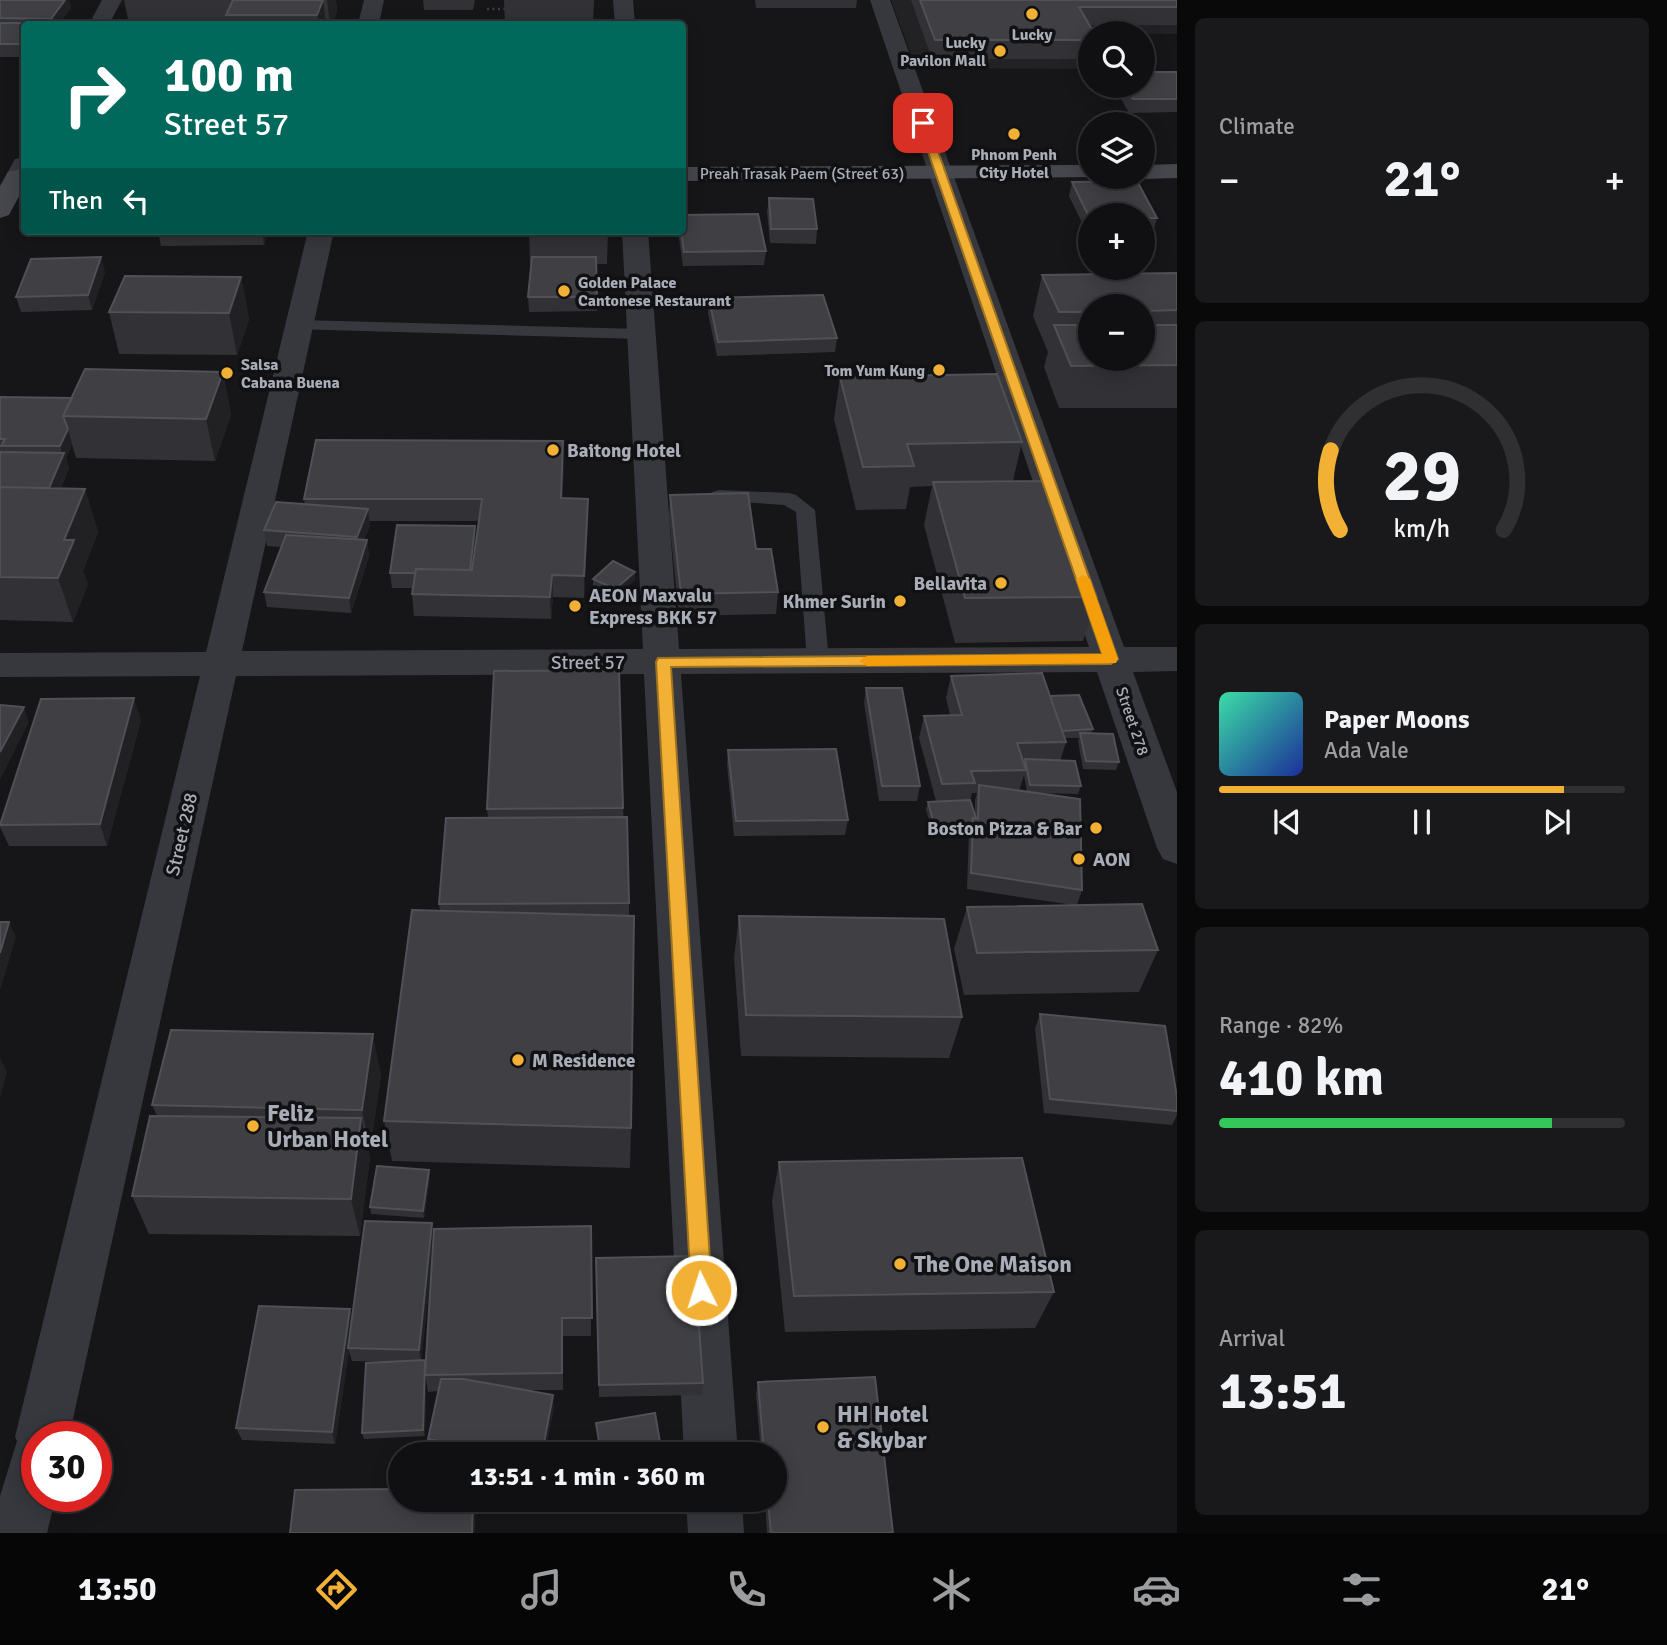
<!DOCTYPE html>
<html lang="en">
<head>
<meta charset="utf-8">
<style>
  :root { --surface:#101012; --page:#19191b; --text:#f1f3f6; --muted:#9c9d9f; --line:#303032; --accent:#f2b134 }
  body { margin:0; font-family:Signika,sans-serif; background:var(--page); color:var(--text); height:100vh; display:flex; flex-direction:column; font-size:26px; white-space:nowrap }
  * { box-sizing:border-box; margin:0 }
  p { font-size:23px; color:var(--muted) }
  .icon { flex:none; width:38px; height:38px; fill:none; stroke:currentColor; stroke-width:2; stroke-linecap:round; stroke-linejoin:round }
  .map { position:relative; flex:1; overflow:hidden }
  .drawer { display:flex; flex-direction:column; gap:18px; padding:18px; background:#09090a; width:490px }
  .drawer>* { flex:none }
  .banner { position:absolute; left:21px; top:21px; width:665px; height:214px; border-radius:7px; box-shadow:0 4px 18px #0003,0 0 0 2px var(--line); background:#00695c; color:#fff; overflow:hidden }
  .buttons { position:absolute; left:1078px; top:21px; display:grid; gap:14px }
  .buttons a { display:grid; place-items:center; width:77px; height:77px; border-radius:50%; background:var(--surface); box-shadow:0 4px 18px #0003,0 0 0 2px var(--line); font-size:35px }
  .speed { position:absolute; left:21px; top:1421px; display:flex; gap:14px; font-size:35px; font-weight:700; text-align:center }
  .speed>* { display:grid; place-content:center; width:91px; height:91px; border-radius:50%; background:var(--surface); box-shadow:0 4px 18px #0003,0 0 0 2px var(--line); line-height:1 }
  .speed .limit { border:10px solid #d22; background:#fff; color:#111 }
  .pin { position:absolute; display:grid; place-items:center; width:60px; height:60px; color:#fff; margin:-30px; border-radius:14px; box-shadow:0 4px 10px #0006 }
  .me { position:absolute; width:77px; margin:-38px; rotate:356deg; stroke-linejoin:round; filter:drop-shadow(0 0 5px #0008) }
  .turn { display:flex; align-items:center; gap:24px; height:147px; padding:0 28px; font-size:32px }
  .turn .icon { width:91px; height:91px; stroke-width:2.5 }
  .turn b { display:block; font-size:49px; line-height:60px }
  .then { display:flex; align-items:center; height:66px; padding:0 28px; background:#0003; gap:14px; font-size:26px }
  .big { font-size:52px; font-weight:700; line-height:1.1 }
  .drawer .card { flex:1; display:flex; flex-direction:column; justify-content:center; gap:10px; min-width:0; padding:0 24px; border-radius:10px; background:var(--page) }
  .drawer .dial { align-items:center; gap:0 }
  .dial svg { height:182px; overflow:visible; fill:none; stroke:var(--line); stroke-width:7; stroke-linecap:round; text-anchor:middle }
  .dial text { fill:var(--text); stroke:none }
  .song { display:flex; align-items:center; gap:21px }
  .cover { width:84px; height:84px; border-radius:10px; background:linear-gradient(135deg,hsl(160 70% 55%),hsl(230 70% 35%)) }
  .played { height:7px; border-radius:4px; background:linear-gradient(90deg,var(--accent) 85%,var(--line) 85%) }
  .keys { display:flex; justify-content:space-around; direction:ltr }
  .heat { display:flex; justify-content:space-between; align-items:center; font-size:38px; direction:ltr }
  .charge { height:10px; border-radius:5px; background:linear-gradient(90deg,#34c759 82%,var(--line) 0) }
  .trip { position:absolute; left:388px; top:1442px; width:399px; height:70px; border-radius:35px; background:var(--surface); box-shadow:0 4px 18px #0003,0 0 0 2px var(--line); font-weight:700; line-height:70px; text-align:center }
  .menu { display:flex; height:112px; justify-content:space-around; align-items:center; background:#060607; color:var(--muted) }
  .menu .icon { width:49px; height:49px }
  .menu .selected { color:var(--accent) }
  .menu b { font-size:32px; color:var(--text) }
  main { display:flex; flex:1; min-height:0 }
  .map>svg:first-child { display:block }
  .built { fill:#222225 }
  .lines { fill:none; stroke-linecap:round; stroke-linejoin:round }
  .path { stroke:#3d3f44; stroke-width:2.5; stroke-dasharray:2 3.5; stroke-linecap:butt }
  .lane { fill:#37383d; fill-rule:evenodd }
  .street { fill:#37383d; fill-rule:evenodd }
  .secondary { fill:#45474d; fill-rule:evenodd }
  .wall { fill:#323236; fill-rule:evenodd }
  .shaded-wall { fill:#212124 }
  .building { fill:#3f3f44; stroke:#4f5156; stroke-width:2 }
  .route { fill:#f2b134; stroke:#9d7322; stroke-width:2 }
  .slow { fill:#f59e0b }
  .poi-dot { fill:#f2b134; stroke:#111113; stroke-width:2.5 }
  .labels { text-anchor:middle; stroke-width:7; stroke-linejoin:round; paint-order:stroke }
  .far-poi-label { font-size:16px; font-weight:bold; fill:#a8adb8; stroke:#111113 }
  .far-street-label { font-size:16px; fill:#a8adb8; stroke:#111113 }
  .poi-label { font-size:19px; font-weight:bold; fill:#a8adb8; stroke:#111113; text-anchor:start }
  .street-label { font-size:19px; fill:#a8adb8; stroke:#111113 }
  .near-poi-label { font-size:23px; font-weight:bold; fill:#a8adb8; stroke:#111113; text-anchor:start }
</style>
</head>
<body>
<main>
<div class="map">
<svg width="1177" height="1533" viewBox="0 0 1177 1533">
  <rect width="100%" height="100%" fill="#161618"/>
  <path class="built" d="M891,0H1177V34L1090,33V69L916,68Z"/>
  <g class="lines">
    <path class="path" d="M487,9H507"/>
    <path class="lane" d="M299,320L640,329L648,334L640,339L293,329L291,325Z
      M719,490L789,493L796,495L815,510L829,661L826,666L818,668L810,666L807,661L796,512L784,505L712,500L710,496L712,492Z"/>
    <path class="street" d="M102,0H122L109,24H89Z
      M364,0H384L379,24H358Z
      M613,0H633L635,24H615Z
      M870,0H890L1124,647H1177V671L1133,672L1177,792V864L1163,859L1157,848L1097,672L681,674L738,1454H684L644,674L236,676L69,1437H37V1496H56L47,1533H0V1496L17,1441L15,1437L200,676L0,677V653L206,652L308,231H334L242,651L643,649L622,231H648L679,649L1089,647Z
      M24,157V183L8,182L5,177L15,159Z
      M686,1500H742L744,1533H688Z"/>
    <path class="secondary" d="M1177,164V178L1143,179L1134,177H1143V165Z
      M1090,165V177H1099L682,181V167Z
      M17,170L24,171V187L9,215L0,218V186L8,172Z"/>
  </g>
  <path class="wall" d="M0,0H69L71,8L59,24H24V57H0Z
    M124,0H336L337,11L333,24H129Z
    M423,0H475L473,10H424Z
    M504,0H594L593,24H505Z
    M755,0H857L856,8H756Z
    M911,0H1177V25H1089L1090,59H932Z
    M1177,72V112L1129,113L1114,86H1143Z
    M1072,182L1157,218L1153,232H1143V215H1090V233H1087L1069,196Z
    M769,198L817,229L816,244L770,243L767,212Z
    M158,231H268L264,245L161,246Z
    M529,231H608L607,264H597V311L529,312L528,297L531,264H530Z
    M678,231H682L766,251L764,265L683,266Z
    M105,272L92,310L21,312L16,297Z
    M1177,273V408H1059L1044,367L1048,352L1033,316L1042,275ZM1090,306H1143V359H1090Z
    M241,277L249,319L237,355L119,354L109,312Z
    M709,298L837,338L835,352L717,356L708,313Z
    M223,372L231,415L215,461L76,458L72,444L66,458L69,468L61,488L85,489L98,532L83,571L88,584L73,622L0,620V397L72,398Z
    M840,377L1022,442L1013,481L1097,597L1083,641L955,643L924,525L932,486L910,487L906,509L856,510L834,419Z
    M564,463L562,498L588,521L584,598L553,597L551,619L414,616L412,594L413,588H392L390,573L476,541L479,521H369L370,525L364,540H367L369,556L351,613L267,607L264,592L282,547L267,546L264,530L305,504L304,499Z
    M670,495L756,549L778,592L776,614L679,616L669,517Z
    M635,572V580L615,597L593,586V579Z
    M951,676L1050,696L1093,729L1091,733L1119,762L1116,770L1083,769L1078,741L1079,738H1065L1066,742L1060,761L1081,786L1078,794L1032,793L1082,890L1077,905L1158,950L1139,992L964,995L954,949L967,907L1073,905L967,889L969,831L932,832L926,809L928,802L936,801L919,738L924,716L950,715L946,698ZM1024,775L1027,792L1019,791ZM972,793H977L975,800V815L970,801Z
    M866,688L920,786L917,801H879L864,703Z
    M141,720L107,846H9L0,827V822Z
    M728,750L848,820L845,835L734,836L727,765Z
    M623,808L629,903L631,1128L630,1168L392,1161L384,1121L440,911L439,904L488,818L487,809Z
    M739,916L962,1017L949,1058L741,1056L734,958Z
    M1040,1014L1177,1097V1115L1172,1125L1044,1113L1035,1029Z
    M381,1075L370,1150H368L370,1157L360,1236L149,1234L132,1196L157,1116L152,1105Z
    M779,1162L1054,1292L1035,1328L785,1332L772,1201Z
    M430,1177L424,1218L371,1214L370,1207Z
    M591,1226V1336H563V1390H527L554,1406L545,1454H450L430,1451L428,1439L438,1391L428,1392L426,1380L425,1436L364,1439L362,1433L392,1362L352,1361L349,1351L335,1444L242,1440L236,1428L352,1319L434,1231ZM432,1260L426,1362L421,1360Z
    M596,1271L703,1383L702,1395L599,1397Z
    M758,1382L893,1533H767L765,1500H775V1454H761L756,1394Z"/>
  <path class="shaded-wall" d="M65,0H69L71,8L59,24H52L51,19Z
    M323,0L326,24H319L317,15Z
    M327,0H336L337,11L333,24H330Z
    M262,231H268L264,245Z
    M101,257L105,272L92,310L88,295Z
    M241,277L249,319L237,355L229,313Z
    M223,372L231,415L215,461L206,419Z
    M68,429L72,444L66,458L69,468L47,521L42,505L63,457L60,446Z
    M563,441L564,463L562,520L561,498Z
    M85,489L98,532L83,571L88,584L73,622L58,578L64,540Z
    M588,499V521L584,598V576Z
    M368,509L370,525L360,553L357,537Z
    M475,526L476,541L470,589L469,574Z
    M367,540L369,556L351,613L349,598Z
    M635,572V580L615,597V589Z
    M552,575L553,597L551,619L550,597Z
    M134,698L141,720L107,846L100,824Z
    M24,707L29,722L0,780V752Z
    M9,922L16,937L0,991V953Z
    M373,1034L381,1075L370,1150L362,1110Z
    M0,1058L7,1072L0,1098Z
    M361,1118L370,1157L360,1236L351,1199Z
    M429,1170L430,1177L424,1218L423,1211Z
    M432,1223L435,1236L421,1362L419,1350Z
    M350,1309L353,1322L348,1348L349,1351L335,1444L332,1432Z
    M425,1360V1375L426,1380L425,1436L423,1430Z
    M553,1395L554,1406L545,1454H542Z
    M473,1500H475L476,1503L475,1533H472Z"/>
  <path class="building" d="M0,0H65L51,19L0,18Z
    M233,0H323L317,15H226Z
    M920,0H1177V7H1079L1094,33H1090V40H935Z
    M0,23H46L45,24H24V44H0Z
    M1143,72H1177V99H1133L1125,86H1143Z
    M1137,181L1157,218H1143V215H1090V219L1072,182Z
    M769,198L813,199L817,229H771Z
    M758,214L766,251L684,252L681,231H682V215Z
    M101,257L88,295L16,297L31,259Z
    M532,257H596L597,297H528Z
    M1177,273V310L1143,311V306H1090V312H1059L1042,275Z
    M125,276L241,277L229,313L109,312Z
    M823,295L837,338L718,342L709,298Z
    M1054,325H1090V359H1143V325H1177V365L1071,366Z
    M85,369L223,372L206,419L63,416Z
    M997,374L1022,442L907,444L914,466L863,467L840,377Z
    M0,397L72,398L63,416L68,429L60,446H1L5,439H0Z
    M316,440L563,441L561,498L588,499L584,576L552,575L550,597L412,594L416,569L472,570L482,499H304Z
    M0,452L64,453L49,488L0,487Z
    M1054,481L1097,597L965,598L933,482Z
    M0,487L85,489L64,540H74L58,578L0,577Z
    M748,493L756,549H771L778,592L681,594L670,495Z
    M276,502L368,509L357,537L264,530Z
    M397,525L475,526L470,570L416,569L415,573H390Z
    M286,535L367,540L349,598L264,592Z
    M613,561L635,572L615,589L593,579Z
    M619,670L623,808L487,809L494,671Z
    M1042,673L1066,742L1017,743L1026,770L971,771L975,783L942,784L924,716L962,715L951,676Z
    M866,688H902L920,786H882Z
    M1079,695L1093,729L1062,731L1050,696Z
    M134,698L100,824L0,825L41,699Z
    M0,705L24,707L0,752Z
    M1080,733L1113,734L1119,762L1086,761Z
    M836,749L848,820L736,821L728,750Z
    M1025,759L1075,761L1081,786L1030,785Z
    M979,785L1080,799L1082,890L971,873L973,818L978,819Z
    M970,800L976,818H973L971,823L934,824L928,802Z
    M627,817L629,903L439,904L446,818Z
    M1142,904L1158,950L977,953L967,907Z
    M412,910L634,916L631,1128L384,1121Z
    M739,916L944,919L962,1017L746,1015Z
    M0,922H9L0,953Z
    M1040,1014L1165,1026L1177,1097V1111L1050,1099Z
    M171,1030L373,1034L362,1110L152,1105Z
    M150,1116L361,1118L351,1199L132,1196Z
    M1022,1158L1054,1292L794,1296L779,1162Z
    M377,1166L429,1170L423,1211L370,1207Z
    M365,1221L432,1223L419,1350L348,1348Z
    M591,1226L592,1318H562V1373L425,1375L434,1229Z
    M694,1256L703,1383L599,1385L596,1258Z
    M259,1306L350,1309L332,1432L236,1428Z
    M425,1360L423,1430L362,1433L366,1363Z
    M875,1377L893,1533H771L768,1500H775V1454H764L758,1382Z
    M441,1379H463L553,1395L542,1454H511L428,1439Z
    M655,1413L662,1454H601L596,1423Z
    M401,1489V1500H473L472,1533H290L295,1490Z"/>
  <path class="route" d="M923,120L928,123L1118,659L1111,664L671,667L712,1290L708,1297L701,1300L694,1297L691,1290L656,662L658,658L1102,654L918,123Z"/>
  <path class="slow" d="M1083,575L1090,579L1118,659L1116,663L867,666L859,661L867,656L1102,654L1076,579Z"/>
  <g class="poi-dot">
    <circle cx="1032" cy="14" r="7"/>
    <circle cx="1000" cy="51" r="7"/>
    <circle cx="1014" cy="134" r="7"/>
    <circle cx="564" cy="291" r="7"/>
    <circle cx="939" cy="370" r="7"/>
    <circle cx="227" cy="373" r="7"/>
    <circle cx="553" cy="450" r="7"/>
    <circle cx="1001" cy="583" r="7"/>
    <circle cx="900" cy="601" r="7"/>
    <circle cx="575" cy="606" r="7"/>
    <circle cx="1096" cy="828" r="7"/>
    <circle cx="1079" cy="859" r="7"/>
    <circle cx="518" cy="1060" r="7"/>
    <circle cx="253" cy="1126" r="7"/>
    <circle cx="900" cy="1264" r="7"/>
    <circle cx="823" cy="1427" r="7"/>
  </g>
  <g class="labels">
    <g class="far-poi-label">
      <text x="1032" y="40">Lucky</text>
      <text x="986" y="48" text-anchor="end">Lucky<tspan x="986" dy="18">Pavilon Mall</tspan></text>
      <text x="1014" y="160">Phnom Penh<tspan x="1014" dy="18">City Hotel</tspan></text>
      <text x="578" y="288" text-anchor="start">Golden Palace<tspan x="578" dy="18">Cantonese Restaurant</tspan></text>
      <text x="241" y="370" text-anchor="start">Salsa<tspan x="241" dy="18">Cabana Buena</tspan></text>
      <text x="925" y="376" text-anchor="end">Tom Yum Kung</text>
    </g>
    <g class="far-street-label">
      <text x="802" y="179">Preah Trasak Paem (Street 63)</text>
      <text transform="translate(1133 721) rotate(71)" y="6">Street 278</text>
    </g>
    <g class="poi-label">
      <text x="567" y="457">Baitong Hotel</text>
      <text x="987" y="590" text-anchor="end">Bellavita</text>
      <text x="589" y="602">AEON Maxvalu<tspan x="589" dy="22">Express BKK 57</tspan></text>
      <text x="886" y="608" text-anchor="end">Khmer Surin</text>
      <text x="1082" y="835" text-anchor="end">Boston Pizza &amp; Bar</text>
      <text x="1093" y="866">AON</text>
      <text x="532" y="1067">M Residence</text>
    </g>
    <g class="street-label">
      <text x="588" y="669">Street 57</text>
      <text transform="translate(181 834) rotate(-77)" y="7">Street 288</text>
    </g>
    <g class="near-poi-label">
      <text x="267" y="1121">Feliz<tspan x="267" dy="26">Urban Hotel</tspan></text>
      <text x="914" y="1272">The One Maison</text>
      <text x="837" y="1422">HH Hotel<tspan x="837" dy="26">&amp; Skybar</tspan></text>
    </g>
  </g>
</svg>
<div class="buttons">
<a><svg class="icon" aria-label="search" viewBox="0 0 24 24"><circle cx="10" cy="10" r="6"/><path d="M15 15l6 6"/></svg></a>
<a><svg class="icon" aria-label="layers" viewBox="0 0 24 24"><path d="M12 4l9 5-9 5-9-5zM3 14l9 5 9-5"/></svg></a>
<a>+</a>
<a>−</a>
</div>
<div class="speed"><div class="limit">30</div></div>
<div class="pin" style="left:923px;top:123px;background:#d93025"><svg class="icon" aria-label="arrive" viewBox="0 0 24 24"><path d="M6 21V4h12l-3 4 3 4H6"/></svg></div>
<svg class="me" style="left:701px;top:1290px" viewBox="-20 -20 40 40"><circle r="17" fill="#f2b134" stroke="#fff" stroke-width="3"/><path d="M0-11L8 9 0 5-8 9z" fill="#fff"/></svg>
<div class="trip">13:51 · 1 min · 360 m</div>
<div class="banner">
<div class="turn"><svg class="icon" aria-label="right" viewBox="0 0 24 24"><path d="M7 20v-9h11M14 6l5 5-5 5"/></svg><div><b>100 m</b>Street 57</div></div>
<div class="then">Then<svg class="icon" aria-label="left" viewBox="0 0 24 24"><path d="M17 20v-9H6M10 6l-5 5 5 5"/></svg></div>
</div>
</div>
<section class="drawer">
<div class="card"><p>Climate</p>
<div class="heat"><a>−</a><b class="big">21°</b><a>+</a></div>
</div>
<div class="card dial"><svg viewBox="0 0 100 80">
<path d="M14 69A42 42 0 1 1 86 69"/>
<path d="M14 69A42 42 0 0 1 10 34" stroke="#f2b134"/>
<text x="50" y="56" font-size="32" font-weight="700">29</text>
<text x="50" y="72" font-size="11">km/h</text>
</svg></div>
<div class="card">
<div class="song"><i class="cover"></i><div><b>Paper Moons</b><p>Ada Vale</p></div></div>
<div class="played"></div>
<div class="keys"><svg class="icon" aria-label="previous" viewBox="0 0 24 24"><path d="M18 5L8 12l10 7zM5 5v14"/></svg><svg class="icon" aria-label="pause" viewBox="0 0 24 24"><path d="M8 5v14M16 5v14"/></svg><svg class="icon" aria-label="next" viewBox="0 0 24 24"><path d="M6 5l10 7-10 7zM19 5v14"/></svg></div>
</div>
<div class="card"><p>Range · 82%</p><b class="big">410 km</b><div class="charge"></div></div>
<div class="card"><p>Arrival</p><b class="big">13:51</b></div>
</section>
</main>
<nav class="menu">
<b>13:50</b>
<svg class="icon selected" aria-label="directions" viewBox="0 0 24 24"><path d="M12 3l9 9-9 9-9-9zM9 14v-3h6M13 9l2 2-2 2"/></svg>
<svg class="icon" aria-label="music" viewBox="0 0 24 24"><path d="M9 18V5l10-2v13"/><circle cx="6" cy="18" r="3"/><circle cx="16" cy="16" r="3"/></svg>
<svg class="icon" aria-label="phone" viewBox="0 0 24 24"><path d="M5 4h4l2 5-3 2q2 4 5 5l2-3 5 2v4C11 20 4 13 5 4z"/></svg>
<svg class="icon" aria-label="climate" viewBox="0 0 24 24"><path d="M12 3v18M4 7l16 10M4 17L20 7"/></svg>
<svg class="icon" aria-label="car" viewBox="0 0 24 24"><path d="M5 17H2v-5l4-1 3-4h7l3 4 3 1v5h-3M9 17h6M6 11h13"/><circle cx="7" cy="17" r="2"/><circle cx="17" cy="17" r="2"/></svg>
<svg class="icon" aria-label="filters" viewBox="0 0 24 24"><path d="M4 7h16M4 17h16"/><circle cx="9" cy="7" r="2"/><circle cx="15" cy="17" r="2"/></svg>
<b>21°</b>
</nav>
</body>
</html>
